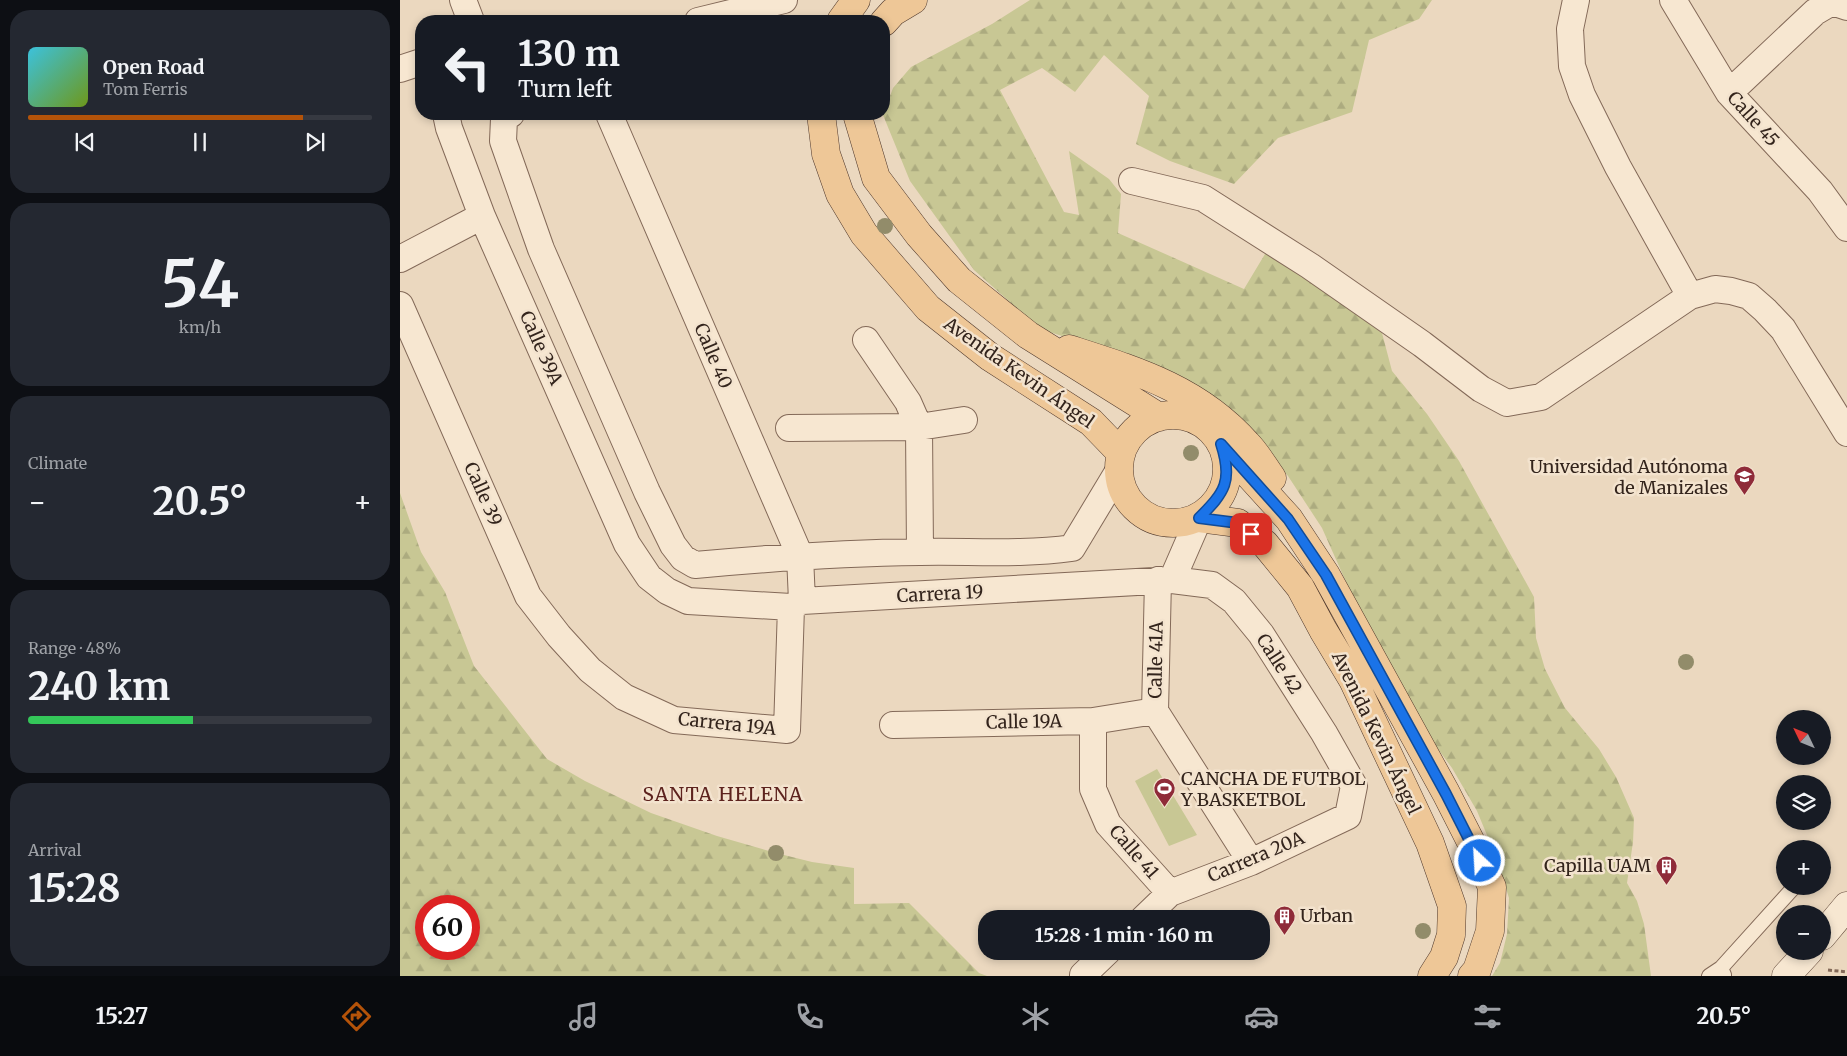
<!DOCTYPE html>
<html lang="en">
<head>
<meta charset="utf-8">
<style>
  :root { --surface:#171b24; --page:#242831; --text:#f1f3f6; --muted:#9ea1a6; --line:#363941; --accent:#b45309 }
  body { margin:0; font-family:Merriweather,serif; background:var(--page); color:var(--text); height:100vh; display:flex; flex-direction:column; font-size:19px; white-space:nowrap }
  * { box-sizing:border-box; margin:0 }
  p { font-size:16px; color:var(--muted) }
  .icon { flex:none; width:28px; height:28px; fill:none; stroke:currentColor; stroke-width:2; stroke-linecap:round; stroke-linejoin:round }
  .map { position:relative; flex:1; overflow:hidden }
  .details { display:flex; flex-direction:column; gap:10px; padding:10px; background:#0d0f14; width:400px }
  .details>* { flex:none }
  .top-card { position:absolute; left:15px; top:15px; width:475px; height:105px; border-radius:20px; box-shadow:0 2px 8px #0003; background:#171b24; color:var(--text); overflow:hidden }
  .needle { width:32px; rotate:313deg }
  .fabs { position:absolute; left:1376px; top:710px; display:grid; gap:10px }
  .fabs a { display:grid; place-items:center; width:55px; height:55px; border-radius:50%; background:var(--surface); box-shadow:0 2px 8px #0003; font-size:25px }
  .speed { position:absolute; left:15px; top:895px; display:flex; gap:10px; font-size:25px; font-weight:700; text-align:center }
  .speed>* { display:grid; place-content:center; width:65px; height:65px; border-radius:50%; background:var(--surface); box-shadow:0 2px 8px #0003; line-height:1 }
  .speed .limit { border:8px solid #d22; background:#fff; color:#111 }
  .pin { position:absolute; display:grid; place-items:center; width:42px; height:42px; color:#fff; margin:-21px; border-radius:10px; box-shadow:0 2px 8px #0006 }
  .me { position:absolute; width:55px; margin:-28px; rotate:335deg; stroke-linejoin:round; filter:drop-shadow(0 0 4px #0008) }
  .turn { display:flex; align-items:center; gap:18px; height:105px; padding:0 20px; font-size:22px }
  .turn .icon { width:65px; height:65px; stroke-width:2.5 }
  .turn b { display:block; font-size:35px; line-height:42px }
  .big { font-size:38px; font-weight:700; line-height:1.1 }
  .details .tile { flex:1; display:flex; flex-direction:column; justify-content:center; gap:8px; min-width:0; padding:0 18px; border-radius:20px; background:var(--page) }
  .details .dial { align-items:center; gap:0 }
  .dial b { font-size:65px; line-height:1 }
  .song { display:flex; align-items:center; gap:15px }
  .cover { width:60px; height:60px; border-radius:8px; background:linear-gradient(135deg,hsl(190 70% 55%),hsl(80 70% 35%)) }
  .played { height:5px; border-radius:2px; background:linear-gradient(90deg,var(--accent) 80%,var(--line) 80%) }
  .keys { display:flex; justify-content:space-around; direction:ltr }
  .heat { display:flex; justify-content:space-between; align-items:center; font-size:28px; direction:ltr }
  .charge { height:8px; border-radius:4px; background:linear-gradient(90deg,#34c759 48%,var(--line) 0) }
  .trip { position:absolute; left:578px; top:910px; width:292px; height:50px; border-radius:20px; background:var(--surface); box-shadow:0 2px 8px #0003; font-weight:700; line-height:50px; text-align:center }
  .menu { display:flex; height:80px; justify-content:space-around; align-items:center; background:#090b0e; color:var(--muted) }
  .menu .icon { width:35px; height:35px }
  .menu .current { color:var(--accent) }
  .menu b { font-size:22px; color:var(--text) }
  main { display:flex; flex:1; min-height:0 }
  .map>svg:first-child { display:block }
  .forest { fill:url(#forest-firs); fill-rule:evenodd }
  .garden { fill:#c8c794 }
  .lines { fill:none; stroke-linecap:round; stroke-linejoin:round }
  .service-casing { stroke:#836958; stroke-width:16 }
  .minor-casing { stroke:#836958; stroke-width:28 }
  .secondary-casing { stroke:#644b3c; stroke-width:29 }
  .primary-casing { stroke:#50392d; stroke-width:29 }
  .path { stroke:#836958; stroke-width:3; stroke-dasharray:4 2.5; stroke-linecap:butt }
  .service { stroke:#f7e7d1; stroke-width:14 }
  .minor { stroke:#f7e7d1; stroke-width:26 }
  .secondary { stroke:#f7e7d1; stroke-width:28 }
  .primary { stroke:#eec797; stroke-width:28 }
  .tree { fill:#928c6a }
  .route-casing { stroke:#114b97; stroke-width:12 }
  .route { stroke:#1a73e8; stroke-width:9 }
  .labels { text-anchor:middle; stroke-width:5; stroke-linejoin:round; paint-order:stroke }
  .street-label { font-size:18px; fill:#33241c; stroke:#f3e3ce }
  .poi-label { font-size:18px; fill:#33241c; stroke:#f3e3ce; text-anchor:end }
  .neighbourhood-label { font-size:19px; letter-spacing:1px; fill:#5d231e; stroke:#f3e3ce }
</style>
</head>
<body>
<main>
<section class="details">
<div class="tile">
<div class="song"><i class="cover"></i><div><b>Open Road</b><p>Tom Ferris</p></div></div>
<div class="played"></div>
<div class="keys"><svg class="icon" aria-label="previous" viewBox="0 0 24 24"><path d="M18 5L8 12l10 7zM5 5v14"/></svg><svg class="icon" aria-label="pause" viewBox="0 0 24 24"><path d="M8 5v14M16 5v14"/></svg><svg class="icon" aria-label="next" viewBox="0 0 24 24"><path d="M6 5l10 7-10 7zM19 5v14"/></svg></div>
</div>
<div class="tile dial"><b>54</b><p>km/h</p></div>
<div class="tile"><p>Climate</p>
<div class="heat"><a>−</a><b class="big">20.5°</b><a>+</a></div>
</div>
<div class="tile"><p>Range · 48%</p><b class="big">240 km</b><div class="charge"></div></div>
<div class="tile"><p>Arrival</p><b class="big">15:28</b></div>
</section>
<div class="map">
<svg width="1447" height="976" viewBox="0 0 1447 976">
  <defs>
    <pattern id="forest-firs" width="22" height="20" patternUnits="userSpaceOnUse" patternTransform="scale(1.25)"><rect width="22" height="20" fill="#c8c794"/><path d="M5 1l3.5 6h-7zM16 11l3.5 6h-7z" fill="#acab7f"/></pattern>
  </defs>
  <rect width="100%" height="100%" fill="#ebd8bf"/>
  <path class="forest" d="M630,0H1032L1019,19L969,40L952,112L878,138L834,184L770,161L736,144L749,96L704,55L675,92L642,68L600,90L664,212L679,215L669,151L709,179L721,194L718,233L844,289L868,249L982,333L992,371L1027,414L1059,461L1134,597L1136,638L1145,669L1165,708L1199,749L1216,777L1234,818L1233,842L1227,883L1237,901L1244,924L1251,976H1092L1100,963L1107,934L1109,898L1096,857L1077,811L1052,768L1024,730L967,629L922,528L888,476L859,442L738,360L640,329L574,270L510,181L483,115L493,88L511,67L592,24Z
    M0,493L21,552L45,592L74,666L147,759L185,781L251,813L317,836L376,853L412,862L454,868V904L509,903L579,973L587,976H0ZM26,906H69V949H26Z"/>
  <path class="garden" d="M757,769L797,835L769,846L735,781Z"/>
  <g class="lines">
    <defs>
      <path id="service" d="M1321,968L1395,886
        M1309,976L1321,968L1324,975"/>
      <path id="minor" d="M63,0L71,21
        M1176,0L1170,29L1172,66L1182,95L1218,167L1290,296
        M1273,0L1329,93L1420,191L1447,228
        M298,21L384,0
        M0,69L21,62
        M1329,93L1415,12L1432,2L1447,7
        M46,114L49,128L82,216L227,544L249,577L267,591L288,601L391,607L402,601L772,580L812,585L834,601L861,634L924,733L954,786L948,816L851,862L770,893L743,919
        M111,114L104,119L103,141L141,249L247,492L273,545L283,558L295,565C370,558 445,553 520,552C571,551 622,555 672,548
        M209,114L400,556L402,601
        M732,181L803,198L910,266L1022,344L1081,389L1107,403L1141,397L1290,296L1315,289L1331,291L1349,296L1365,310L1383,329L1447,433
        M0,259L82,216
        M0,305L128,596L159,636L190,670L224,697L274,720L387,730L391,607
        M466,340L508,402L519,427L520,552
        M389,428L519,427L564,420
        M672,548L719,470
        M758,580L755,711L851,862
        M772,580L799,518
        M693,721V789L708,824L770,893
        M493,725L693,721L755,711
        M683,975L708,951"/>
      <path id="secondary" d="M1422,936L1447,906
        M1386,976L1409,951"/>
      <path id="primary" d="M441,21L456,0
        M484,22L493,12L513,0
        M421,114L426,154L440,194L464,234L528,308L590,357L691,422L721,453
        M457,114L476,178L519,235L559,280L628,335L759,417
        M669,349C737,371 798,389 847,444C857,454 864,467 872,478
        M719 469a54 54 0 1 1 108 0a54 54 0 1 1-108 0Z
        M821,444L889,519L926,575L1046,793L1074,848L1092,887L1090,931L1077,970L1072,976
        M799,518L838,523L865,544L900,587L923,630L953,680L1030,843L1052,906L1051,935L1044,957L1032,976"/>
    </defs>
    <use href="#service" class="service-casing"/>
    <use href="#minor" class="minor-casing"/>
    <use href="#secondary" class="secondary-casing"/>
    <use href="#primary" class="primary-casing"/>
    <path class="path" d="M1428,970L1447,972"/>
    <use href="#service" class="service"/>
    <use href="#minor" class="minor"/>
    <use href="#secondary" class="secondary"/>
    <use href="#primary" class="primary"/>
  </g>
  <g class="tree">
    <circle cx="485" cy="226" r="8"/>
    <circle cx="791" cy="453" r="8"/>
    <circle cx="1286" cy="662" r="8"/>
    <circle cx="376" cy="853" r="8"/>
    <circle cx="1023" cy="931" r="8"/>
  </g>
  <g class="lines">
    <defs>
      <path id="route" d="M851,534L838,523L799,518C825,492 833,481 821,444L888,519L926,575L1046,794L1080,861"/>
    </defs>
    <use href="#route" class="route-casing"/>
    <use href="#route" class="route"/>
  </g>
  <defs>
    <symbol id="university-pin" viewBox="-11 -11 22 30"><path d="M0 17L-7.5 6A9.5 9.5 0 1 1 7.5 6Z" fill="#8f2b39" stroke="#f3e3ce"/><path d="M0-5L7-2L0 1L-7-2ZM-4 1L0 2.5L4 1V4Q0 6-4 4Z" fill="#fff"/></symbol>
    <symbol id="stadium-pin" viewBox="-11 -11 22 30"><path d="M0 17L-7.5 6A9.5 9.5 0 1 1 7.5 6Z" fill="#8f2b39" stroke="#f3e3ce"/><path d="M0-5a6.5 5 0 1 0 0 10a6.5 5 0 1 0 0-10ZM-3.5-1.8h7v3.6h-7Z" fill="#fff"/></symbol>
    <symbol id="building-pin" viewBox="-11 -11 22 30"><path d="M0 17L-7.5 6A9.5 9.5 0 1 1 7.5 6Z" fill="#8f2b39" stroke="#f3e3ce"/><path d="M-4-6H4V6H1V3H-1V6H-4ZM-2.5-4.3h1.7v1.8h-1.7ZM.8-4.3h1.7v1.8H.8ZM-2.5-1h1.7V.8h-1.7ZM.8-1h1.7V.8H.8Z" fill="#fff"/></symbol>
  </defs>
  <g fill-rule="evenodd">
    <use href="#university-pin" x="1332" y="464" width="25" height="34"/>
    <use href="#stadium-pin" x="752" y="776" width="25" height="34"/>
    <use href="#building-pin" x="1254" y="854" width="25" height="34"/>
    <use href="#building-pin" x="872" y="904" width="25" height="34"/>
  </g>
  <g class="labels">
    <g class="street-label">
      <text transform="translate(1353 119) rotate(48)" y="6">Calle 45</text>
      <text transform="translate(141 348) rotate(66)" y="6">Calle 39A</text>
      <text transform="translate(313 356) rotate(67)" y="6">Calle 40</text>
      <text transform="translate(619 373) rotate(35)" y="6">Avenida Kevin Ángel</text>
      <text transform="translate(83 494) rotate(66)" y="6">Calle 39</text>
      <text transform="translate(540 594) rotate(-3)" y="6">Carrera 19</text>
      <text transform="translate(756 660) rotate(-89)" y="6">Calle 41A</text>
      <text transform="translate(879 664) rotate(57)" y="6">Calle 42</text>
      <text transform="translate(624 722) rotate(-1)" y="6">Calle 19A</text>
      <text transform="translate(327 724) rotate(6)" y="6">Carrera 19A</text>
      <text transform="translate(976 733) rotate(64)" y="6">Avenida Kevin Ángel</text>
      <text transform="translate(734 852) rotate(49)" y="6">Calle 41</text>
      <text transform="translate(856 857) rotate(-23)" y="6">Carrera 20A</text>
    </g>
    <g class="poi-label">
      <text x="1328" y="473">Universidad Autónoma<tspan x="1328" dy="21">de Manizales</tspan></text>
      <text x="781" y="785" text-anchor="start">CANCHA DE FUTBOL<tspan x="781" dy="21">Y BASKETBOL</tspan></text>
      <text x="1251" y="872">Capilla UAM</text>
      <text x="900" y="922" text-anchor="start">Urban</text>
    </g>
    <g class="neighbourhood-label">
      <text x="323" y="801">SANTA HELENA</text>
    </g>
  </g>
</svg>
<div class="fabs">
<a><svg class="needle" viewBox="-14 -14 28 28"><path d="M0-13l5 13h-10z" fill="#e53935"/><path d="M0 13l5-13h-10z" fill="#9ea1a6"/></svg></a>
<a><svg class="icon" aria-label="layers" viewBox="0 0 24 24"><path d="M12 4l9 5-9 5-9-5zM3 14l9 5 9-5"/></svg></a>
<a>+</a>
<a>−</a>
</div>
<div class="speed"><div class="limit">60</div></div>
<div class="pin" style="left:851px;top:534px;background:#d93025"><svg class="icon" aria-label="arrive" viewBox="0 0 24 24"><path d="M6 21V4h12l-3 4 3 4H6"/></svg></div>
<svg class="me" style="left:1080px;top:861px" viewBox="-20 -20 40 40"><circle r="17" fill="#1a73e8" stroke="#fff" stroke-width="3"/><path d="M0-11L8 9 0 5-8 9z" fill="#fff"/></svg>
<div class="trip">15:28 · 1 min · 160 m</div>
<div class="top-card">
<div class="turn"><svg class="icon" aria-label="left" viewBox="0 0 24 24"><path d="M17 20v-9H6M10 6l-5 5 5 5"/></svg><div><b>130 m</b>Turn left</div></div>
</div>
</div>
</main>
<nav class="menu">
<b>15:27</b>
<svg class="icon current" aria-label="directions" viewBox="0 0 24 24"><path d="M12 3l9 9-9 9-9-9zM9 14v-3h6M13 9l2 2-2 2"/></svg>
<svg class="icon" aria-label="music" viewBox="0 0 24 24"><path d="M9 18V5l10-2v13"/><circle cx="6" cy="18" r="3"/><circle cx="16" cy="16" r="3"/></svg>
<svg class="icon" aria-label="phone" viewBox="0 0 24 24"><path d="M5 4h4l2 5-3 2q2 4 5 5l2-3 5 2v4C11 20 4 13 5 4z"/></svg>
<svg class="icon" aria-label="climate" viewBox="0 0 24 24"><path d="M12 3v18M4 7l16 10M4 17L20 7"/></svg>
<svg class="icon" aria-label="car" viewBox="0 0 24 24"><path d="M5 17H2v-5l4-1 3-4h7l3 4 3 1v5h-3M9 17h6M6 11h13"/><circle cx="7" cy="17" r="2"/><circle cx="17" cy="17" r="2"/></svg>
<svg class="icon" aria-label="filters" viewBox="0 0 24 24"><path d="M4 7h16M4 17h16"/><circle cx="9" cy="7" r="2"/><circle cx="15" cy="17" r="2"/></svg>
<b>20.5°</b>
</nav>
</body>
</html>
